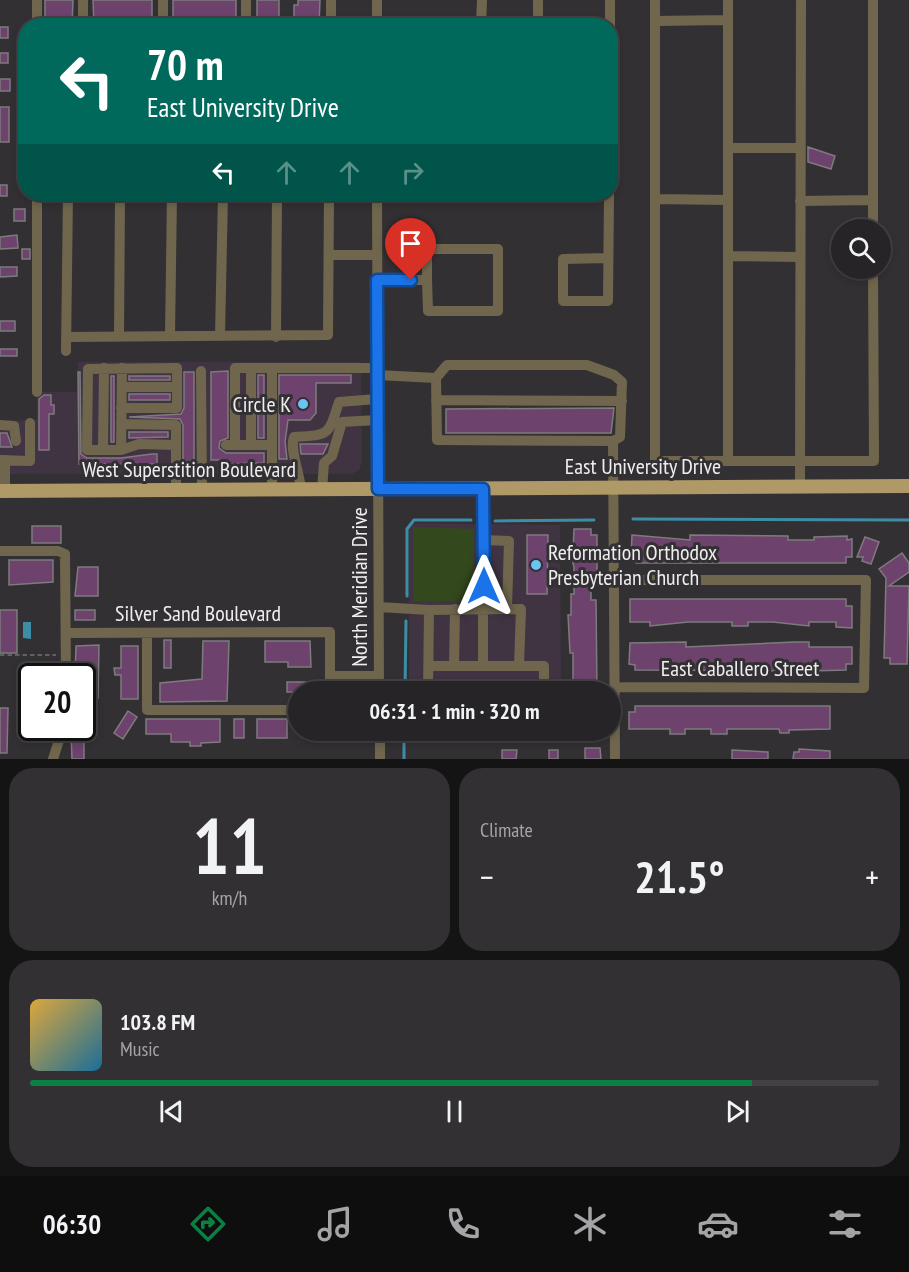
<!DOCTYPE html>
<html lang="en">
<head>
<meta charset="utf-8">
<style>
  :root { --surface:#262426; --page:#323032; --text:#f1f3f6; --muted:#a4a4a7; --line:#424143; --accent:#0b8043 }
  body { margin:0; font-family:"PT Sans Narrow",sans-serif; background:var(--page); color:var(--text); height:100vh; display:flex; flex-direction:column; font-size:22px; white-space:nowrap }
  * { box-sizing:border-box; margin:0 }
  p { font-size:20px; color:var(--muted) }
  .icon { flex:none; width:33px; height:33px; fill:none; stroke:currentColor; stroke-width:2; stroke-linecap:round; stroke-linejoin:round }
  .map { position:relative; height:759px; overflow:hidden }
  .details { display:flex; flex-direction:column; gap:9px; padding:9px; background:#151415; flex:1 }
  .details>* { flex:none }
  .banner { position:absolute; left:18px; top:18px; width:600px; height:183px; border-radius:24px; box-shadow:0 3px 9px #0003,0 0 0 2px var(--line); background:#00695c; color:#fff; overflow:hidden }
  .fabs { position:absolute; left:831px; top:219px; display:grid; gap:12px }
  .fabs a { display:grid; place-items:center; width:60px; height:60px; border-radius:50%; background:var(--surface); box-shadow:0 3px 9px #0003,0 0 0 2px var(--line); font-size:30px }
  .speed { position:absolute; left:18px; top:663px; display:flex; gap:12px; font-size:30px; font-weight:700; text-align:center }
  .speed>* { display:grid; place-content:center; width:78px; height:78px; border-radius:50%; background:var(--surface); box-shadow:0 3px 9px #0003,0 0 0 2px var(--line); line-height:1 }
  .speed .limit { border:3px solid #111; border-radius:9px; background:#fff; color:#111 }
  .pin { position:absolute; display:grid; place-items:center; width:51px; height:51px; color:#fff; margin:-62px -26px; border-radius:50% 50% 50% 0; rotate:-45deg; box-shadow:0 0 6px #0007 }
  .pin .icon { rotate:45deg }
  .me { position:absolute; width:66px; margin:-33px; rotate:0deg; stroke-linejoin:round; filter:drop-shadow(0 0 4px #0008) }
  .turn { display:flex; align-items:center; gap:21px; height:126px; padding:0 30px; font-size:27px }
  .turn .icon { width:78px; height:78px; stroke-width:2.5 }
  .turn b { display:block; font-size:42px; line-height:51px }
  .lanes { display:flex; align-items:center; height:57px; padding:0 30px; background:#0003; justify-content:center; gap:30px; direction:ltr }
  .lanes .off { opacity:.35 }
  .big { font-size:45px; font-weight:600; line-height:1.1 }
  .details .card { flex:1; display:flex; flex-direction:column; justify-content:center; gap:9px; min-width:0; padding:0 21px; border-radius:24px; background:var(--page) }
  .details .dial { align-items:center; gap:0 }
  .dial b { font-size:78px; line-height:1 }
  .song { display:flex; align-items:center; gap:18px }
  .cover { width:72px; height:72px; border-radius:9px; background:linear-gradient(135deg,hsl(40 70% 55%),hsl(200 70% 35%)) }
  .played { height:6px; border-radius:3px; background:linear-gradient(90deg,var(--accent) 85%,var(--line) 85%) }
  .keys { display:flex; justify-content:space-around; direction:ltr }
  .heat { display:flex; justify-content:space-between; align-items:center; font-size:33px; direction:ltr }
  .details .tiles { flex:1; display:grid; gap:9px; grid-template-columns:1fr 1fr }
  .card:last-child { grid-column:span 2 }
  .trip { position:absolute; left:288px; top:681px; width:333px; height:60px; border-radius:30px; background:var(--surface); box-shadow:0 3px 9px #0003,0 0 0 2px var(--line); font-weight:600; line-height:60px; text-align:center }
  .menu { display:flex; height:96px; justify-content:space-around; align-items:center; background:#0f0e0f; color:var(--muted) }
  .menu .icon { width:42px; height:42px }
  .menu .active { color:var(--accent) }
  .menu b { font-size:27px; color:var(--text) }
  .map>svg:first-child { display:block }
  .commercial { fill:#403442 }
  .green { fill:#33481d }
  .water { fill:#3d8da7 }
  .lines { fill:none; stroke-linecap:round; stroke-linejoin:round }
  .stream { stroke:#3d8da7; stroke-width:3 }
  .building { fill:#6d426d; stroke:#7e7b7e; stroke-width:1.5 }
  .path { stroke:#737173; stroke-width:1.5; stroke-dasharray:4.5 3; stroke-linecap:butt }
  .minor { stroke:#70664d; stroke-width:10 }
  .major { stroke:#af9966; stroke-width:14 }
  .route-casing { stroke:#114b97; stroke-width:15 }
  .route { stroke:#1a73e8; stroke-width:10 }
  .poi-dot { fill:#6ac3f1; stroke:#333033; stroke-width:2 }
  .labels { text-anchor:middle; stroke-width:6; stroke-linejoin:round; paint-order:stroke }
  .poi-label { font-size:22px; fill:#efeeef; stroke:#333033; text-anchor:end }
  .street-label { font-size:22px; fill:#efeeef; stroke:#333033 }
</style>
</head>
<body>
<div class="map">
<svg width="909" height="759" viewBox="0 0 909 759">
  <rect width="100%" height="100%" fill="#333033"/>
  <path class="commercial" d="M78,362H361L362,462L359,470L352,474H0V421L37,420V392H78Z
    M409,523L560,525L561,691L409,692Z
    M409,731H561V741L409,742Z"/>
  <path class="green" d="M413,527L474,529V601H413Z"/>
  <path class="water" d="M23,622H31V639L23,638Z"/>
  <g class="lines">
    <path class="stream" d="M633,519L909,520
      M495,521L594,520
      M407,596V529L414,520H471
      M405,692L406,621
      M404,759V730"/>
  </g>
  <path class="building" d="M45,0H73L72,26H48V20H45Z
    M93,0H152V17L156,18V23H151V25H140V23L94,25Z
    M173,0H236V26H173Z
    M257,0H279V25H257Z
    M298,0H320L319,25H298V22H294V5H298Z
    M0,27H8V38H0Z
    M0,53H8V63H0Z
    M0,79H10V91H0Z
    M0,107H9V142H0Z
    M808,147L835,156L831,169L808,162Z
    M0,185H7V196H0Z
    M14,209H25V221H14Z
    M17,235L18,248L0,249V237Z
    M22,249H30V259H22Z
    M0,267H17V276L0,277Z
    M0,321H15V331H0Z
    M0,349H17V356H0Z
    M228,371V438L220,441L219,448L226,453H264V463L224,464V460H211V372Z
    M78,372H80L81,454L87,458H121L152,454H157V464H79Z
    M184,372H194V461H183V425L180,419L129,417L181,414L184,408Z
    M258,375H264V438H258Z
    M279,375H351V383H316V413L310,420H288L285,442L287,459H279Z
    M111,376H114V442H111Z
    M129,376H170V380H129Z
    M129,394H170V400H129Z
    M44,395H51V405H54V414H49V450H39V399Z
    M614,408L611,433H446V409Z
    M129,432H168V437L129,438Z
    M0,433H7L12,447H0Z
    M300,444H328L323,454H301Z
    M32,526H61V543H32Z
    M574,529H591V535H597V582H591V600H596L597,690L588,692H570V680H573V653H570L568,615H571V594H574V567L572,560H569V551H573Z
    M527,535H548L547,594H527Z
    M632,535L690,540V535L788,536V540H814V537L847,536V540L852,539V557H846V563H636V557H631Z
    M865,537L879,542L871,564L862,561L863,557H857Z
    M902,553L909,563V572L889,586H909L907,664H890V658H884L886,578L879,569Z
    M9,560H53V582L9,585Z
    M78,567H98V596H75Z
    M630,599H846V606H852V628L836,627V622H809V626L773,622H748V626H732V622H688L650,626V622H630Z
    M0,610H17V653H0Z
    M75,610H95V620H75Z
    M164,640H171V668H164Z
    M203,641H229L227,701L160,702V683L202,679Z
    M265,641H310L311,667H288V662H265Z
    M686,642V647L794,642H809V647H852V664H846V670L809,671L635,670V665L629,664L630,643Z
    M99,645L98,698H92L93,740H84V759H72L71,734H82V676H75L76,646Z
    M121,646H138V699H121V675H115L114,668H121Z
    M504,680H537V692H471V684H504Z
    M287,682H317V692H287Z
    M635,706H830V729L789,730V733H780L779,729H727V734H711V729H685V734H670V729H629V712H635Z
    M0,708H8L7,753H0Z
    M128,711L137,717L123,739L114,733Z
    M146,719H220V742L201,743V746H190V742H171V734H146Z
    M234,719H244V738H234Z
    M257,719H287V738H257Z
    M318,730H329V740H318Z
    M570,730H588L589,739H570Z
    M585,748H600L601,759H585Z
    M799,749L830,751V759H793L794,752H799Z
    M502,750H517L516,759H502Z
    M549,750H558V759H549Z
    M732,750L768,752V759H732Z"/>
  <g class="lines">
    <path class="path" d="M288,420H310L316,413V394
      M0,655H56"/>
    <path class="minor" d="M37,0V26
      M83,0V26
      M538,0V26
      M655,0V461H874L873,268
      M655,21L728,20
      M163,26V0
      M246,26V0
      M331,26V0
      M377,26V0
      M481,26L482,0
      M610,26V0
      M728,148H800
      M37,194V392
      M377,194L379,692
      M655,199L728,200
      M800,201L873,200
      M873,230V0
      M329,255H377
      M728,256L800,257
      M608,258L563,259V301H608L609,194
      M377,280H427L428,311H498V249H427V280
      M170,336L172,194
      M220,336L223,194
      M67,337L328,335L329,194
      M119,337L120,194
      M276,337L277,194
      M66,351L68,194
      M251,368V445
      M272,368V490
      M201,371L202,490
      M377,375L436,378L437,440L613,441L615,759
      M436,378L447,365H587L614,375L622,382L620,437L613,441
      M122,387H177
      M436,400L622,401
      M121,408H177V368L88,369L87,450H121L139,444L176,445
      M121,424L176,425V490
      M0,425L14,426L16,441
      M226,445H272
      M235,445V368H377
      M103,450L104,368
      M121,450L122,368
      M0,460L30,461V423
      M728,461V0
      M800,486L801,0
      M301,490C300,473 289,449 294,437C330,435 328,436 339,402L377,399
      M322,490L324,463L332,456L342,422L377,420
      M5,491V460
      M484,540L509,541L507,609
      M0,551H58L65,554L66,676
      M614,580H866L864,688L615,687
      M379,607L429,610L521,609L519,665
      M66,633L330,632V692
      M147,633V710H298
      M429,666H544V692
      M454,666L455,609
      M483,666V489
      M330,676H379
      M428,692L429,610
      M380,730V759
      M53,759L63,728"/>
    <path class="major" d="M0,491L909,486"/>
  </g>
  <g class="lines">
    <defs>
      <path id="route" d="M411,280H377L378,489H483L484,586"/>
    </defs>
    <use href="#route" class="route-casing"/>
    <use href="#route" class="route"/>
  </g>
  <g class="poi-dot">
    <circle cx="303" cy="404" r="6"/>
    <circle cx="536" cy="565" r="6"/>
  </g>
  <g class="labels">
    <g class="poi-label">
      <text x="291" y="412">Circle K</text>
      <text x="548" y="560" text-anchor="start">Reformation Orthodox<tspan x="548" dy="25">Presbyterian Church</tspan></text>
    </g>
    <g class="street-label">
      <text x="643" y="474">East University Drive</text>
      <text x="189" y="477">West Superstition Boulevard</text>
      <text transform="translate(359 587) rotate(-90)" y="8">North Meridian Drive</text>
      <text x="198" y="621">Silver Sand Boulevard</text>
      <text x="740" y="676">East Caballero Street</text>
    </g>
  </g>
</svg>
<div class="fabs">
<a><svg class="icon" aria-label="search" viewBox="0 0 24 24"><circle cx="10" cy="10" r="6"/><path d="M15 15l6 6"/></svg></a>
</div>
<div class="speed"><div class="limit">20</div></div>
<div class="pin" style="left:411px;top:280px;background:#d93025"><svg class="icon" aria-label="arrive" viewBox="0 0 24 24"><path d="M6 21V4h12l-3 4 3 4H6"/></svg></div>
<svg class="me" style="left:484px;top:586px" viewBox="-20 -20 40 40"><path d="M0-17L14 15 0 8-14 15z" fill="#1a73e8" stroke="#fff" stroke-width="4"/></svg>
<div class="trip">06:31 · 1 min · 320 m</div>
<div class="banner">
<div class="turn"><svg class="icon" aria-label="left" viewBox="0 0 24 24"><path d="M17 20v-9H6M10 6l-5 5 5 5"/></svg><div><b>70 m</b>East University Drive</div></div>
<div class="lanes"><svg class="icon" aria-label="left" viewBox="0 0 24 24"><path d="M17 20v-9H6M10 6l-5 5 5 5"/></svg><svg class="icon off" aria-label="ahead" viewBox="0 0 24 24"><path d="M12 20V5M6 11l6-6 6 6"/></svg><svg class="icon off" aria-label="ahead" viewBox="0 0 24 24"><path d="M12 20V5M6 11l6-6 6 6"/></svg><svg class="icon off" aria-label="right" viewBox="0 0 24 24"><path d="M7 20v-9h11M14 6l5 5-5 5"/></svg></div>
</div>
</div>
<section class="details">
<div class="tiles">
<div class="card dial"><b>11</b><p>km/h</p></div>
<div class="card"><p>Climate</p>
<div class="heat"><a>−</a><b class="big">21.5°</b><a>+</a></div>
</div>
<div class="card">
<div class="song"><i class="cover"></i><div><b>103.8 FM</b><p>Music</p></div></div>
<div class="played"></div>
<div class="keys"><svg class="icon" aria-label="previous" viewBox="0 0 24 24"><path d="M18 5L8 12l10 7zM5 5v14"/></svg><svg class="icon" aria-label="pause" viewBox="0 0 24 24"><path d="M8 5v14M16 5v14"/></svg><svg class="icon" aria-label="next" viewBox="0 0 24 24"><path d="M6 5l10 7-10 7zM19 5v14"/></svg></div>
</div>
</div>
</section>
<nav class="menu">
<b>06:30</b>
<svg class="icon active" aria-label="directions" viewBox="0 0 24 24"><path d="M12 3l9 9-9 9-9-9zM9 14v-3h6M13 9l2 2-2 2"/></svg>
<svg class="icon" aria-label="music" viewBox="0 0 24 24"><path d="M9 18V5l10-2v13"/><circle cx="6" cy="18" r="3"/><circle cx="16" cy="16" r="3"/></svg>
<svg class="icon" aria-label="phone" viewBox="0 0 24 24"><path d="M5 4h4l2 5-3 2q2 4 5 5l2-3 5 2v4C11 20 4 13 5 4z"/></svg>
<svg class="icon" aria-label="climate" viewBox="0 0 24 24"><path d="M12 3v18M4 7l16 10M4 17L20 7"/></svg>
<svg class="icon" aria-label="car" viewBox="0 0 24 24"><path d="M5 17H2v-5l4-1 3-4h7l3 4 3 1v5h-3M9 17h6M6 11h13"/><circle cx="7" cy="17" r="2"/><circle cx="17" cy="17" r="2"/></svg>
<svg class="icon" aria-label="filters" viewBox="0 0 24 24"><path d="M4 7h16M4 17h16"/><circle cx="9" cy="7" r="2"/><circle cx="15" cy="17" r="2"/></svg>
</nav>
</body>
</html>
